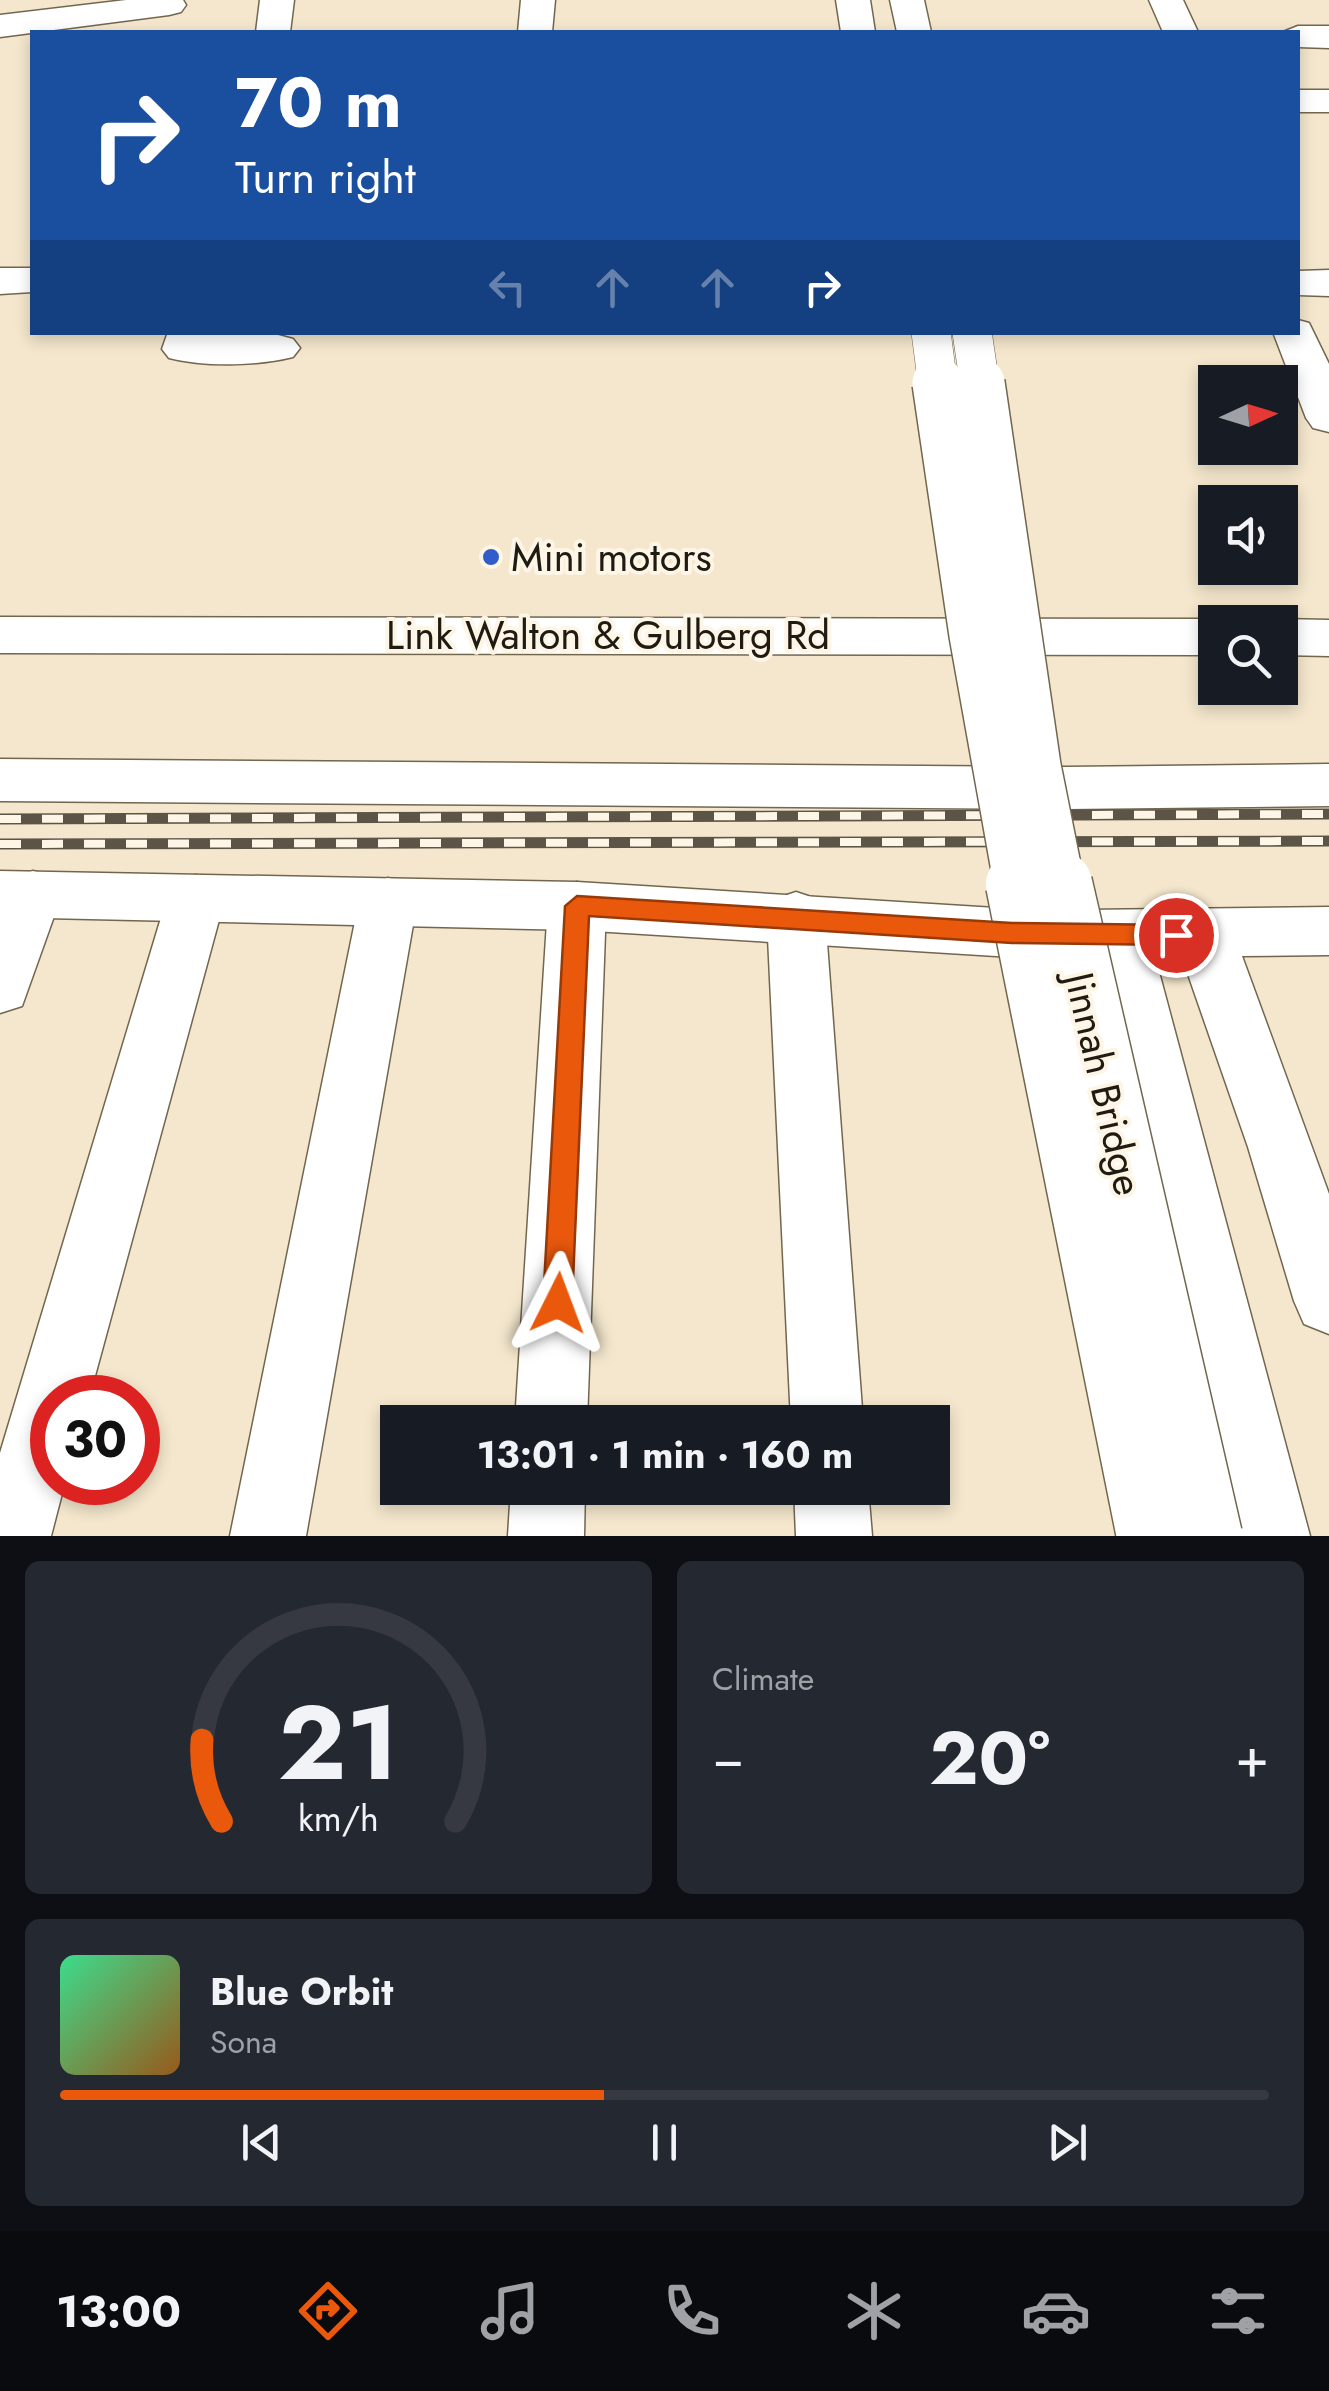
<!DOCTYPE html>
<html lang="en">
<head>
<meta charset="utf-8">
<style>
  :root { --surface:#171b24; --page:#242831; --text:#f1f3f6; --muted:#9ea1a6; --line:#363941; --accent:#ea580c }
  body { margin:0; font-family:Jost,sans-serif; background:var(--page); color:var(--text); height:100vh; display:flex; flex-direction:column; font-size:38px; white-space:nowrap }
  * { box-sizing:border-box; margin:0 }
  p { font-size:32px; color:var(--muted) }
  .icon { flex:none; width:55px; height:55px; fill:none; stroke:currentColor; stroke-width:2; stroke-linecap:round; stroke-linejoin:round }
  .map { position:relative; height:1536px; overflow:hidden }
  .side { display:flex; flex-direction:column; gap:25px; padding:25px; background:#0d0f14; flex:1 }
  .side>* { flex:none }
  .hud { position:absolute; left:30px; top:30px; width:1270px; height:305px; border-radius:0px; box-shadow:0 5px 15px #0003; background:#1a4fa0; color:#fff; overflow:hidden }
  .needle { width:65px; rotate:86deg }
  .controls { position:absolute; left:1198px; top:365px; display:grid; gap:20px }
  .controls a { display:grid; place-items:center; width:100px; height:100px; border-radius:0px; background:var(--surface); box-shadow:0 5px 15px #0003; font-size:50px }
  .speed { position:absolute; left:30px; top:1375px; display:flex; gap:20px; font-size:50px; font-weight:700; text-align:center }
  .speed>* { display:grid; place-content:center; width:130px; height:130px; border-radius:50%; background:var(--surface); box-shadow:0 5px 15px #0003; line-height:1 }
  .speed .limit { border:15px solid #d22; background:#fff; color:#111 }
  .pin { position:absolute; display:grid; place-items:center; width:85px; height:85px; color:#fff; margin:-42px; border:5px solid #fff; border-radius:50%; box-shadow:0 2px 10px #0007 }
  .me { position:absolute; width:110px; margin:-55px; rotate:3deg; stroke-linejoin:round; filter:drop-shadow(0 0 8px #0008) }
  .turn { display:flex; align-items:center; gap:35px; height:210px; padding:0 40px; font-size:45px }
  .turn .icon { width:130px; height:130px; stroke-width:2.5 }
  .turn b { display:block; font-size:70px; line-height:85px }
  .lanes { display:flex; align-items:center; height:95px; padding:0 40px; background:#0003; justify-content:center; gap:50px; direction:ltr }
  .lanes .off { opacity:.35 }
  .big { font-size:75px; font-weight:700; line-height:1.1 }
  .side .widget { flex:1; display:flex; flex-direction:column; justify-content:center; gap:15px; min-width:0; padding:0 35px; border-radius:15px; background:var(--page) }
  .side .dial { align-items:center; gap:0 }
  .dial svg { height:260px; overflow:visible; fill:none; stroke:var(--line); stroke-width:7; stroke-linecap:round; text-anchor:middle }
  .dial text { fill:var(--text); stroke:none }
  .song { display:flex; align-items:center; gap:30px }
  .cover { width:120px; height:120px; border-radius:15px; background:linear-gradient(135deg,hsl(150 70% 55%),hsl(30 70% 35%)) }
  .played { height:10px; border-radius:5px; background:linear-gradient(90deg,var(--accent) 45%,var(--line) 45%) }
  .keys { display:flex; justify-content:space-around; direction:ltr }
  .heat { display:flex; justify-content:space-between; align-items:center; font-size:55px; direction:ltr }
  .side .tiles { flex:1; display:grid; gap:25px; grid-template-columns:1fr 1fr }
  .widget:last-child { grid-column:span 2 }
  .trip { position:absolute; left:380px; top:1405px; width:570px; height:100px; border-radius:0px; background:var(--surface); box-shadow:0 5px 15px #0003; font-weight:700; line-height:100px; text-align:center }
  .dock { display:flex; height:160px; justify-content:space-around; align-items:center; background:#090b0e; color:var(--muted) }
  .dock .icon { width:70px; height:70px }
  .dock .selected { color:var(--accent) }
  .dock b { font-size:45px; color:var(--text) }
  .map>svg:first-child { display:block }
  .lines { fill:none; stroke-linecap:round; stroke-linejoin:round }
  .minor-casing { stroke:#72664f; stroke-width:3 }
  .major-casing { stroke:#72664f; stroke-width:3 }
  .minor { fill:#fff; fill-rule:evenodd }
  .major { fill:#fff; fill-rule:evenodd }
  .rail-casing { stroke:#5c5547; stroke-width:11 }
  .rail { stroke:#fdf5e5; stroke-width:8; stroke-dasharray:21; stroke-linecap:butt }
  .major-bridge-far2-casing { stroke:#72664f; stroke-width:40; stroke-linecap:butt }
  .major-bridge-far1-casing { stroke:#72664f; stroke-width:54; stroke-linecap:butt }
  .major-bridge-casing { stroke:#72664f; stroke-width:69; stroke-linecap:butt }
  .major-bridge-far2 { stroke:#fff; stroke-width:39 }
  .major-bridge-far1 { stroke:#fff; stroke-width:51 }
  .major-bridge { stroke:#fff; stroke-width:66 }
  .route { fill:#ea580c; stroke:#983908; stroke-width:2.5 }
  .poi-dot { fill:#315ccb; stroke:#fdf5e5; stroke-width:4 }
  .labels { text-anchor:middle; stroke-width:8; stroke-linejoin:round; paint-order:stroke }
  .poi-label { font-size:40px; fill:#201b12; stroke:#fdf5e5; text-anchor:start }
  .street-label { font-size:40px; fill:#201b12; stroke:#fdf5e5 }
</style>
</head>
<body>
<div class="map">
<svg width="1329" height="1536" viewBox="0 0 1329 1536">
  <rect width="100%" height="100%" fill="#f4e7cd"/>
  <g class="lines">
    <defs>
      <path id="minor" d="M126,0H183L186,5L181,12L169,15L0,37V15Z
        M260,0H294L290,32H256Z
        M521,0H555L552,32H518Z
        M836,0H870L875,32H841Z
        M1149,0H1183L1198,32H1163Z
        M1298,26H1329V48L1298,47V32H1283Z
        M1298,90H1329V112H1298Z
        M0,268H32V292L0,294Z
        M1298,320L1309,323L1329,364V432L1313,428L1306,418L1273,332H1298Z
        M168,332L278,335L293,339L300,348L293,357C257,366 204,367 169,358L162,349Z
        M0,617L1215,619L1228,622H1215V655L0,653Z
        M1280,619L1329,620V656L1280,655V622H1267Z
        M0,759L1066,767L1329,764V806L1066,809L0,801Z
        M33,871L54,877L62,894L22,1006L0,1013V904L12,877Z
        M196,875L217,881L225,898L89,1398H52V1482H65L51,1536H0V1453L167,898L175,881Z
        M388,878L409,885L417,902L306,1536H230L359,902L367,885Z
        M577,882L598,889L606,906L587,1422H515L548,906L556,889Z
        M796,892L817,899L825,916L863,1422H791L767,916L775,899Z
        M1329,907V955L1242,956L1329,1194V1334L1304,1324L1294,1301L1248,1147L1182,957H1155L1310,1536H1234L1095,958L1064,951L1055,934L1064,917L1085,910Z
        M511,1488H585L584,1536H508Z
        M794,1488H868L872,1536H796Z"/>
      <path id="major" d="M890,0H924L931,32H897Z
        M1329,270V296L1298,295V271Z
        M0,871L577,882L1012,909L1033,916L1042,933L1033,950L1012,957L577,930L0,917Z"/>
    </defs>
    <use href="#minor" class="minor-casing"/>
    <use href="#major" class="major-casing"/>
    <use href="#minor" class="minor"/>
    <use href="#major" class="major"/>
    <defs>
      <path id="rail" d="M0,819L1329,814
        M0,844L1329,841"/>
    </defs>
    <use href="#rail" class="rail-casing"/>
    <use href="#rail" class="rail"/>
    <defs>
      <path id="major-bridge-far2" d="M931,332L938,386
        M972,332L980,386"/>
      <path id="major-bridge-far1" d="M938,383L975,635L1020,886
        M979,383L1035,766L1059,886"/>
      <path id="major-bridge" d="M1019,884L1150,1536
        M1059,884L1209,1536"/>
    </defs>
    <use href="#major-bridge-far2" class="major-bridge-far2-casing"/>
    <use href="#major-bridge-far1" class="major-bridge-far1-casing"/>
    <use href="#major-bridge" class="major-bridge-casing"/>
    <use href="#major-bridge-far2" class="major-bridge-far2"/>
    <use href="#major-bridge-far1" class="major-bridge-far1"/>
    <use href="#major-bridge" class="major-bridge"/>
  </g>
  <path class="route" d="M577,896L1012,923L1176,925L1188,935L1176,945L1012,943L589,916L572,1303L568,1313L558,1317L547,1313L543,1303L565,906Z"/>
  <circle class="poi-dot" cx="491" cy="557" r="10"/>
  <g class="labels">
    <g class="poi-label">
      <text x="511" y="571">Mini motors</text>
    </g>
    <g class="street-label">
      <text x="608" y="649">Link Walton &amp; Gulberg Rd</text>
      <text transform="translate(1104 1084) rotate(77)" y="14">Jinnah Bridge</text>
    </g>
  </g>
</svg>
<div class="controls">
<a><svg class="needle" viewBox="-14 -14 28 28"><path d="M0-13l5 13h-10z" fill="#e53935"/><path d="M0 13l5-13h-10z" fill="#9ea1a6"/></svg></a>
<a><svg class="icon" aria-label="sound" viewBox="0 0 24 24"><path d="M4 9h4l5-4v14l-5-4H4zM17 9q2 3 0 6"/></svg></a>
<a><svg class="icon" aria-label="search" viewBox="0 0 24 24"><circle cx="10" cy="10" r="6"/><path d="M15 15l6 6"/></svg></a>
</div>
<div class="speed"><div class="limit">30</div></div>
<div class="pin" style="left:1176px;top:935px;background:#d93025"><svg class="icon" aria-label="arrive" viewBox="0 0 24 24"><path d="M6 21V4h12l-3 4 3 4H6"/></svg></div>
<svg class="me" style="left:558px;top:1303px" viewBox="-20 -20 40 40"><path d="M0-17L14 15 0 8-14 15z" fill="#ea580c" stroke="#fff" stroke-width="4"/></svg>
<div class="trip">13:01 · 1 min · 160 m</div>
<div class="hud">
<div class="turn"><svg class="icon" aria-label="right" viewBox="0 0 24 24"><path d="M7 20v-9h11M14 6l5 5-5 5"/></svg><div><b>70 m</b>Turn right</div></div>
<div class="lanes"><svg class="icon off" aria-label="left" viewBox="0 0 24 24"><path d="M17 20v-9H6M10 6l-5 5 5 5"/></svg><svg class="icon off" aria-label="ahead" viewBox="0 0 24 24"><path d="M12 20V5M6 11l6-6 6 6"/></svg><svg class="icon off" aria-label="ahead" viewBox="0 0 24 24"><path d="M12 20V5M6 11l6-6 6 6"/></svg><svg class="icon" aria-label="right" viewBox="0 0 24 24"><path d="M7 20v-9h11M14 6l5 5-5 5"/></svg></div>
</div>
</div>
<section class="side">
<div class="tiles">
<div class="widget dial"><svg viewBox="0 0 100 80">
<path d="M14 69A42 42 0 1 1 86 69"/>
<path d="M14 69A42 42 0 0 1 8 44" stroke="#ea580c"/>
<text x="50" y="56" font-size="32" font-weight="700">21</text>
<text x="50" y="72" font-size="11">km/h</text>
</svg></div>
<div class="widget"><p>Climate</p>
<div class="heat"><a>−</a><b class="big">20°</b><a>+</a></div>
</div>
<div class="widget">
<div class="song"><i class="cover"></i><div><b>Blue Orbit</b><p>Sona</p></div></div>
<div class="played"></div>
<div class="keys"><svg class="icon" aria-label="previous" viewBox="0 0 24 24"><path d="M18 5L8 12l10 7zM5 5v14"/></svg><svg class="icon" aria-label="pause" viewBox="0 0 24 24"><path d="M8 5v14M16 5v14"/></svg><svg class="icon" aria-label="next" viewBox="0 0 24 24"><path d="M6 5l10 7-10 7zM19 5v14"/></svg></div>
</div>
</div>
</section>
<nav class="dock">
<b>13:00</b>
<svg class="icon selected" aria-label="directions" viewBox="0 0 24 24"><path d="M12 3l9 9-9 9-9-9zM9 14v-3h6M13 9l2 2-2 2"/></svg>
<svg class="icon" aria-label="music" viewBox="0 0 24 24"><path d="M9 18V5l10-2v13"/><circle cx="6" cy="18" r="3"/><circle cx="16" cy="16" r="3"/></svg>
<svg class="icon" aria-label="phone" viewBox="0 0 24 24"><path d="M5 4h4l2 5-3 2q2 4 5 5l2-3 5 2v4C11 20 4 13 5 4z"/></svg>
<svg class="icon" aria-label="climate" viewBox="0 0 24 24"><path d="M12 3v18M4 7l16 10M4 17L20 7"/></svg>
<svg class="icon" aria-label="car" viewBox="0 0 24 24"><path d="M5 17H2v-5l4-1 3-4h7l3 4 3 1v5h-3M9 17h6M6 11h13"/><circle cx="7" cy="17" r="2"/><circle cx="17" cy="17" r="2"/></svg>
<svg class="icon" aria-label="filters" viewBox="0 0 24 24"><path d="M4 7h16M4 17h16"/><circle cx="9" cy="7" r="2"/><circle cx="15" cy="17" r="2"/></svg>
</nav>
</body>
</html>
